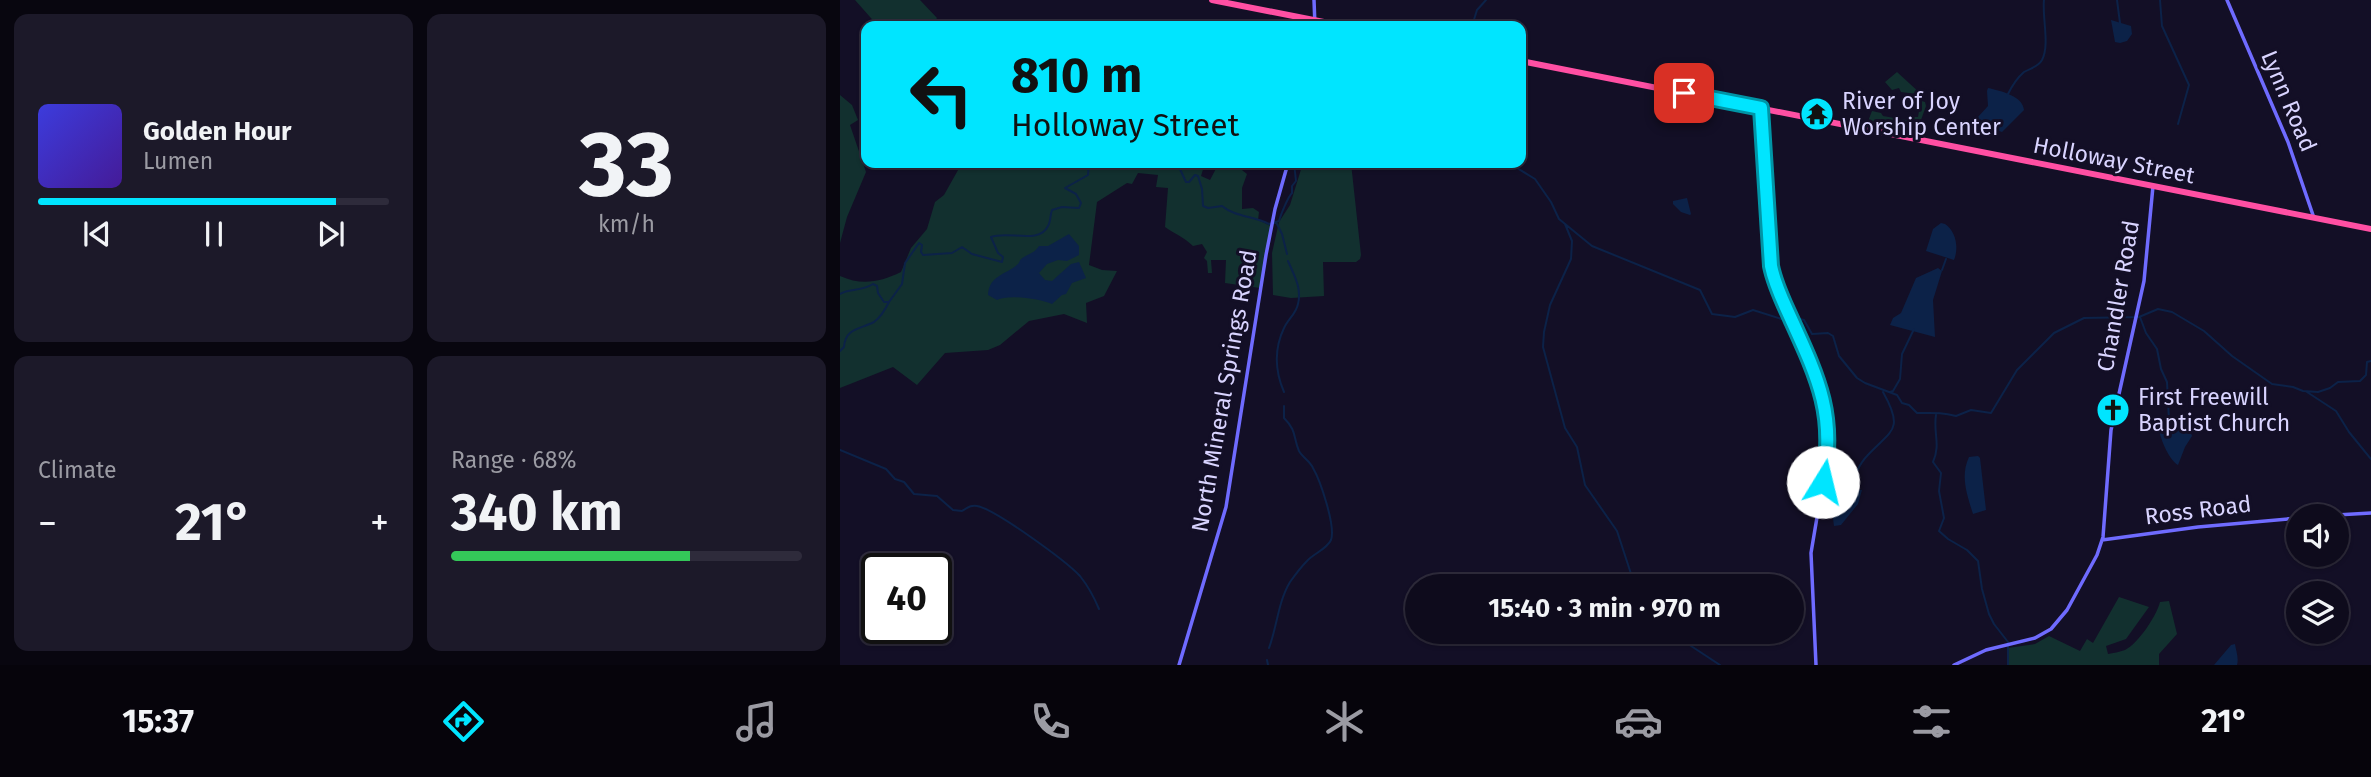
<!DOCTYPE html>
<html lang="en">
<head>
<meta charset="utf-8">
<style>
  :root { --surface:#0e0b1c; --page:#1c1929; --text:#f1f3f6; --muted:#9b9ba3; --line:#2e2b3b; --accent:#00e5ff }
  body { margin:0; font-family:"Fira Sans",sans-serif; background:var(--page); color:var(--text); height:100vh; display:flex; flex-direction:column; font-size:26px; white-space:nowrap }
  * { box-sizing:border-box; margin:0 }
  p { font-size:23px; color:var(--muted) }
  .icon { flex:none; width:38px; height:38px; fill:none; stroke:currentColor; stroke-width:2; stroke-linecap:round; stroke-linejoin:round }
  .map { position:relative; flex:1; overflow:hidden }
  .details { display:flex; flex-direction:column; gap:14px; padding:14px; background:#08060f; width:840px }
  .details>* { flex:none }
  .guide { position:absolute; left:21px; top:21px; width:665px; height:147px; border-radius:14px; box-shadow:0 2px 5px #0004,0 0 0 2px var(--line); background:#00e5ff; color:#111; overflow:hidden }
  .tools { position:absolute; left:1446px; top:504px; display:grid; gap:14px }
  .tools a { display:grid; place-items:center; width:63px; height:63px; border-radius:50%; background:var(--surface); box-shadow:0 2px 5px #0004,0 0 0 2px var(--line); font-size:35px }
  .speed { position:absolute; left:21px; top:553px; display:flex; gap:14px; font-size:35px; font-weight:700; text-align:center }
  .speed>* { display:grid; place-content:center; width:91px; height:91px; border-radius:50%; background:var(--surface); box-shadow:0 2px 5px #0004,0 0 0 2px var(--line); line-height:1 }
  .speed .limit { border:4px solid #111; border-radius:10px; background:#fff; color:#111 }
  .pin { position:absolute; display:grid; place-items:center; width:60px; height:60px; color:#fff; margin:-30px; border-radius:14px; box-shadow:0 4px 10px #0006 }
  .me { position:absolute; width:77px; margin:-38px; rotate:9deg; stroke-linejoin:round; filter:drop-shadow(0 0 5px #0008) }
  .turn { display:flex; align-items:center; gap:24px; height:147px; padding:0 35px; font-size:32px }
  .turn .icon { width:91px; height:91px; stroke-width:2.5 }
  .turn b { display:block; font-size:49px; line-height:60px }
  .big { font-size:52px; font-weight:700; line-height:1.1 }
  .details .card { flex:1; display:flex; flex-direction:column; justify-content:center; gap:10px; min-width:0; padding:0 24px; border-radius:14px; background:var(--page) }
  .details .dial { align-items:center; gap:0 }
  .dial b { font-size:91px; line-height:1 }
  .song { display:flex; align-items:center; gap:21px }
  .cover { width:84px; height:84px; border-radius:10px; background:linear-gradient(135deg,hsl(240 70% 55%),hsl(260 70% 35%)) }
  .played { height:7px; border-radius:4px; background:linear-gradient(90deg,var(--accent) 85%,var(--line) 85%) }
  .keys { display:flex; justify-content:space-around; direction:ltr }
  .heat { display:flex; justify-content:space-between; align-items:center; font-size:38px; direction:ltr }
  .charge { height:10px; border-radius:5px; background:linear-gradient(90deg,#34c759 68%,var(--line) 0) }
  .details .tiles { flex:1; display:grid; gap:14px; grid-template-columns:repeat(2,1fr) }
  .trip { position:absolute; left:565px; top:574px; width:399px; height:70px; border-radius:35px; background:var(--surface); box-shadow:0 2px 5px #0004,0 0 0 2px var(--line); font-weight:700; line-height:70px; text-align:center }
  .menu { display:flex; height:112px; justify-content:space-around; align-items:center; background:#06040b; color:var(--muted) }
  .menu .icon { width:49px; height:49px }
  .menu .active { color:var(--accent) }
  .menu b { font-size:32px; color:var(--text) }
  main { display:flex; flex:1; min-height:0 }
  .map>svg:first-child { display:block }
  .green { fill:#12302f }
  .water { fill:#0c2248 }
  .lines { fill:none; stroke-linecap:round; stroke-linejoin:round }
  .stream { stroke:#0c2248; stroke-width:2 }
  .secondary { stroke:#6f6bff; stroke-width:3.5 }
  .highway { stroke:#ff4fa3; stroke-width:6 }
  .route-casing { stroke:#0095a6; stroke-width:18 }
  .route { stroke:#00e5ff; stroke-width:12 }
  .labels { text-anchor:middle; stroke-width:6; stroke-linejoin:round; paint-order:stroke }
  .poi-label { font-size:23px; fill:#d9d4ff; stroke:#130f26; text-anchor:start }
  .street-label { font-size:23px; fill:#d9d4ff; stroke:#130f26 }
</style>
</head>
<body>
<main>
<section class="details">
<div class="tiles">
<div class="card">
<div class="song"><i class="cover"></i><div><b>Golden Hour</b><p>Lumen</p></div></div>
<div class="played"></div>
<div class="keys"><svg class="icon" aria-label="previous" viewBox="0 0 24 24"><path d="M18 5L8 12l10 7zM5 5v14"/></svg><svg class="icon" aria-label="pause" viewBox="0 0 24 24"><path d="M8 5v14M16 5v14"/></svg><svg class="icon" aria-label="next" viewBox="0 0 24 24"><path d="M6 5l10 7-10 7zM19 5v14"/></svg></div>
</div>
<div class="card dial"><b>33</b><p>km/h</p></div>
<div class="card"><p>Climate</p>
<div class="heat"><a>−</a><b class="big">21°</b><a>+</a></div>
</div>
<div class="card"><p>Range · 68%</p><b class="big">340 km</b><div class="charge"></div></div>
</div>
</section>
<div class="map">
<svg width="1531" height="665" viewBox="0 0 1531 665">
  <rect width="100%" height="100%" fill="#130f26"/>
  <path class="green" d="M15,0H80L97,18L92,26H38Z
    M1057,72L1081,94L1084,95L1061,92L1059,88L1052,90L1045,82Z
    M0,95L12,105L18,120L10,125L26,172L7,217L0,243Z
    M1078,100L1085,102L1086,106L1076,134L1027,124L1032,111L1041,113L1043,116L1072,121L1073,117H1078L1080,105L1077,104Z
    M122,163H365L361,176L370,180L379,163H393L407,174L402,188V209L413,208L419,212L418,220L431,226L420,288L385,283L386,260H371L372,273H368L367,261L364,258L367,252L362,244L353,246C344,237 335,234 325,227L328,188L316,187L318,175L298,173L292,184L287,183L257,202L249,265L262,270L277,271L264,296L246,303L247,323L224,314L189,321L160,345L148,350L105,353L77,385L53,367L0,388V276C22,286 40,282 61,272L71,248L87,229L95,202L104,195Z
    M463,163H511L521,255L520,259L516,262H483L484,296L451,298L433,295L432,253L439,222L450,205Z
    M1279,597L1309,607L1286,639L1266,646L1268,654C1273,653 1280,652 1285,650C1298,644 1317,615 1320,602L1329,601L1337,634L1319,654V665H1169L1168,648L1195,644L1209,636L1240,651L1247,639L1253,643Z"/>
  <path class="water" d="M1271,20L1291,26L1292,34L1287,41L1280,43L1275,42Z
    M1148,88C1161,91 1183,96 1184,110L1162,132L1147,127L1138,129L1135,127L1137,118L1148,106L1147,91Z
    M847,198L851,214L850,215L841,212L833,204V201Z
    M1101,223L1105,224C1116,231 1119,248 1114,260L1086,251L1093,229Z
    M229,234L239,246V255L227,261L218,260L207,264L199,273L205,280L212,281L231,264L239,262L246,278L232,283L226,294L222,295L212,304C201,299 168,294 157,300L148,295C149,275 166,275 178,264C179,263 180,260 181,259C187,254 194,254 199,246H208Z
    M1098,268L1102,271L1093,300L1095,337L1050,325L1053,318L1061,313L1076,278Z
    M1346,418L1352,436L1345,447L1338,465C1328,459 1319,436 1318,424L1321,419Z
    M1138,456L1140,458L1146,510L1133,514C1127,495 1120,476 1129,457Z
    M1014,489L1022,490L1018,504L1001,525L994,526L991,503L994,490Z
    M1395,644C1396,651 1399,658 1397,665H1374L1391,645Z"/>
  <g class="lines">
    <path class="stream" d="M1277,0L1280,23
      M1320,0L1322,26L1349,85L1338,124
      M632,26L637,10L646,0
      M1168,94C1172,86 1177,78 1184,72C1191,68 1198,67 1202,60C1210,45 1202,17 1204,0
      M257,163L273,169L284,164L297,163
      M328,163L330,166L339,167L346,182H349L355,175L358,176L362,189L363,206L368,208L382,206C395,217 414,216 429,224L439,221C441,214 448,197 452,193V186L456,181L454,163
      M669,163L695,179L711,202L719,219L752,246L860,290L872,314L895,317L913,310L948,321
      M436,222L442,234L447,254
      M725,224L732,241L731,259L710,305L704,332L703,347L725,428L737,447L745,485L777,531L795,586
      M1102,270L1106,259
      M0,294C9,288 20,292 33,284L37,286L38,293L44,302H49L62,284L65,263L79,243L82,245L81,252L83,255L112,253L122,247L132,254L162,262L163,257L158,253L151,237C168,230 199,245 208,226C211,221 210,215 212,210L222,207L239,208L241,203L236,194L225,188L248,175L249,163
      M1300,317L1306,333L1317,349L1321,369L1327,382L1329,420
      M956,318L964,320L972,334L988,333L993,336L999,356L1017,378L1025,383L1057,395L1062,403L1069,405L1077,413C1093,413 1101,412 1116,416L1131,410L1151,413L1177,370L1214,333L1244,318L1299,317L1318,309L1332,312L1364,331L1392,356L1432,384L1453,387L1463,391L1478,392L1490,388L1498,382L1520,381L1526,375L1527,362L1531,361
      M0,351L4,347C5,328 21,329 34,322C41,317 45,310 49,302
      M444,392C435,371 434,349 444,328C448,319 456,314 458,304C462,288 454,275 448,261
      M1050,392L1053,391L1060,379L1062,354L1074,329
      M1467,392L1496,411L1509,432L1531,459
      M1096,415C1093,433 1101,444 1093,462L1101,473L1099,491L1104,518L1099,531L1108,539L1127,550L1138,561L1142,589L1149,614L1154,624L1168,642V665
      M0,450L46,469L55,479L64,482L74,494L97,496L113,510L122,511C127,508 130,505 137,506C155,509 226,561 240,576C248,586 254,597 259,609
      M1009,491C1013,479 1018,465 1027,456C1051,430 1065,431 1043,392
      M835,632L842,640L880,665
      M429,648C437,627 438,602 450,582C455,575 461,567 467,561C473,554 487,549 491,540C496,526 480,480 473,468C470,461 463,458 459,451C453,437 457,431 444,418V406
      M427,660L428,665"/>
    <path class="secondary" d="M474,0L475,26
      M1387,0L1448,142L1474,218
      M921,109L932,271L979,382L988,420L987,458L971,553L976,665
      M1479,516L1531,513
      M1262,540L1358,527L1458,518
      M339,665L386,507L426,255L435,209L448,163
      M1114,665L1146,650L1195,638L1211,629L1227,610L1257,555L1263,537L1271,430L1304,281L1313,186"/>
    <path class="highway" d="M372,0L504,26
      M681,61L1531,229"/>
  </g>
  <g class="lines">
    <defs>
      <path id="route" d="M844,93L921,108L931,266C935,286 944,303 952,321C979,380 996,417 983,482"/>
    </defs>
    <use href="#route" class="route-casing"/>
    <use href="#route" class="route"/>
  </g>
  <defs>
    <symbol id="temple-disc" viewBox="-11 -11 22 22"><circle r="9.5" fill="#00e5ff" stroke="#130f26"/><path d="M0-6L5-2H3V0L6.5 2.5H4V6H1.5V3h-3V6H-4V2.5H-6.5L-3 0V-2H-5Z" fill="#111"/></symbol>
    <symbol id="church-disc" viewBox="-11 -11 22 22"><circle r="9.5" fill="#00e5ff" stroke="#130f26"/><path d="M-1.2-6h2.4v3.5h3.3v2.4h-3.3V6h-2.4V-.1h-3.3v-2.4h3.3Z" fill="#111"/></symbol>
  </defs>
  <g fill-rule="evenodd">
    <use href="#temple-disc" x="958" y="95" width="38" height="38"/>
    <use href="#church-disc" x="1254" y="391" width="38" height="38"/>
  </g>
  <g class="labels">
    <g class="poi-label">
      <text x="1002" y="109">River of Joy<tspan x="1002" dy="26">Worship Center</tspan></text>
      <text x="1298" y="405">First Freewill<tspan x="1298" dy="26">Baptist Church</tspan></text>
    </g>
    <g class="street-label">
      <text transform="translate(1449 101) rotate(67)" y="8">Lynn Road</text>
      <text transform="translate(1274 160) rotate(11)" y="8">Holloway Street</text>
      <text transform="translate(1278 296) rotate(-80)" y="8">Chandler Road</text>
      <text transform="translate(384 391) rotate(-80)" y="8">North Mineral Springs Road</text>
      <text transform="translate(1358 510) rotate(-7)" y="8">Ross Road</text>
    </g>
  </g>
</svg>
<div class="tools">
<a><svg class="icon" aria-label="sound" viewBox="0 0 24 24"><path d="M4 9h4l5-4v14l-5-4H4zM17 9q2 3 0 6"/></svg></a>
<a><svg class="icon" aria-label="layers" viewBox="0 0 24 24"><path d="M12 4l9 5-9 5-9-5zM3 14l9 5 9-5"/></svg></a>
</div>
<div class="speed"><div class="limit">40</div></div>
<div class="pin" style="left:844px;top:93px;background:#d93025"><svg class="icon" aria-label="arrive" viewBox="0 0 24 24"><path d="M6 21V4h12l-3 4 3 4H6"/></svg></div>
<svg class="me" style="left:983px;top:482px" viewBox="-20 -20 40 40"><circle r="19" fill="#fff"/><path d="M0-13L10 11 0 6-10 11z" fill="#00e5ff"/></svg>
<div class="trip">15:40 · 3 min · 970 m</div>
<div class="guide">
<div class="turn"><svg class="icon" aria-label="left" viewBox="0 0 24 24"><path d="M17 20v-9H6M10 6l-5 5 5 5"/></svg><div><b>810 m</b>Holloway Street</div></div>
</div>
</div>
</main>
<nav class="menu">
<b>15:37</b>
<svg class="icon active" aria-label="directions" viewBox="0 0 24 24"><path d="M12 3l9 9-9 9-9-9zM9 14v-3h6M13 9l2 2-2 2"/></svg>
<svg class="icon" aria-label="music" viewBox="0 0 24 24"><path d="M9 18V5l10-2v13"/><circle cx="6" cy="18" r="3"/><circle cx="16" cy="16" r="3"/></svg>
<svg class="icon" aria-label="phone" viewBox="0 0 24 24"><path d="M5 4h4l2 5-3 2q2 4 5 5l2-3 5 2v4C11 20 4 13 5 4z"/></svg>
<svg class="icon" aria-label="climate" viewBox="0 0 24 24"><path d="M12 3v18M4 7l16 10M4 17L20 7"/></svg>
<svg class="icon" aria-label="car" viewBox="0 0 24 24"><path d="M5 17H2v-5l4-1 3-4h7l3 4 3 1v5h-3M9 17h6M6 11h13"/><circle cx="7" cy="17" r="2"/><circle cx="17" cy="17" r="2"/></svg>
<svg class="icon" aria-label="filters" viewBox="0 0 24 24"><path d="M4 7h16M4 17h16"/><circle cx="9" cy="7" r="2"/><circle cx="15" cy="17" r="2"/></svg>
<b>21°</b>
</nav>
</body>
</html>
